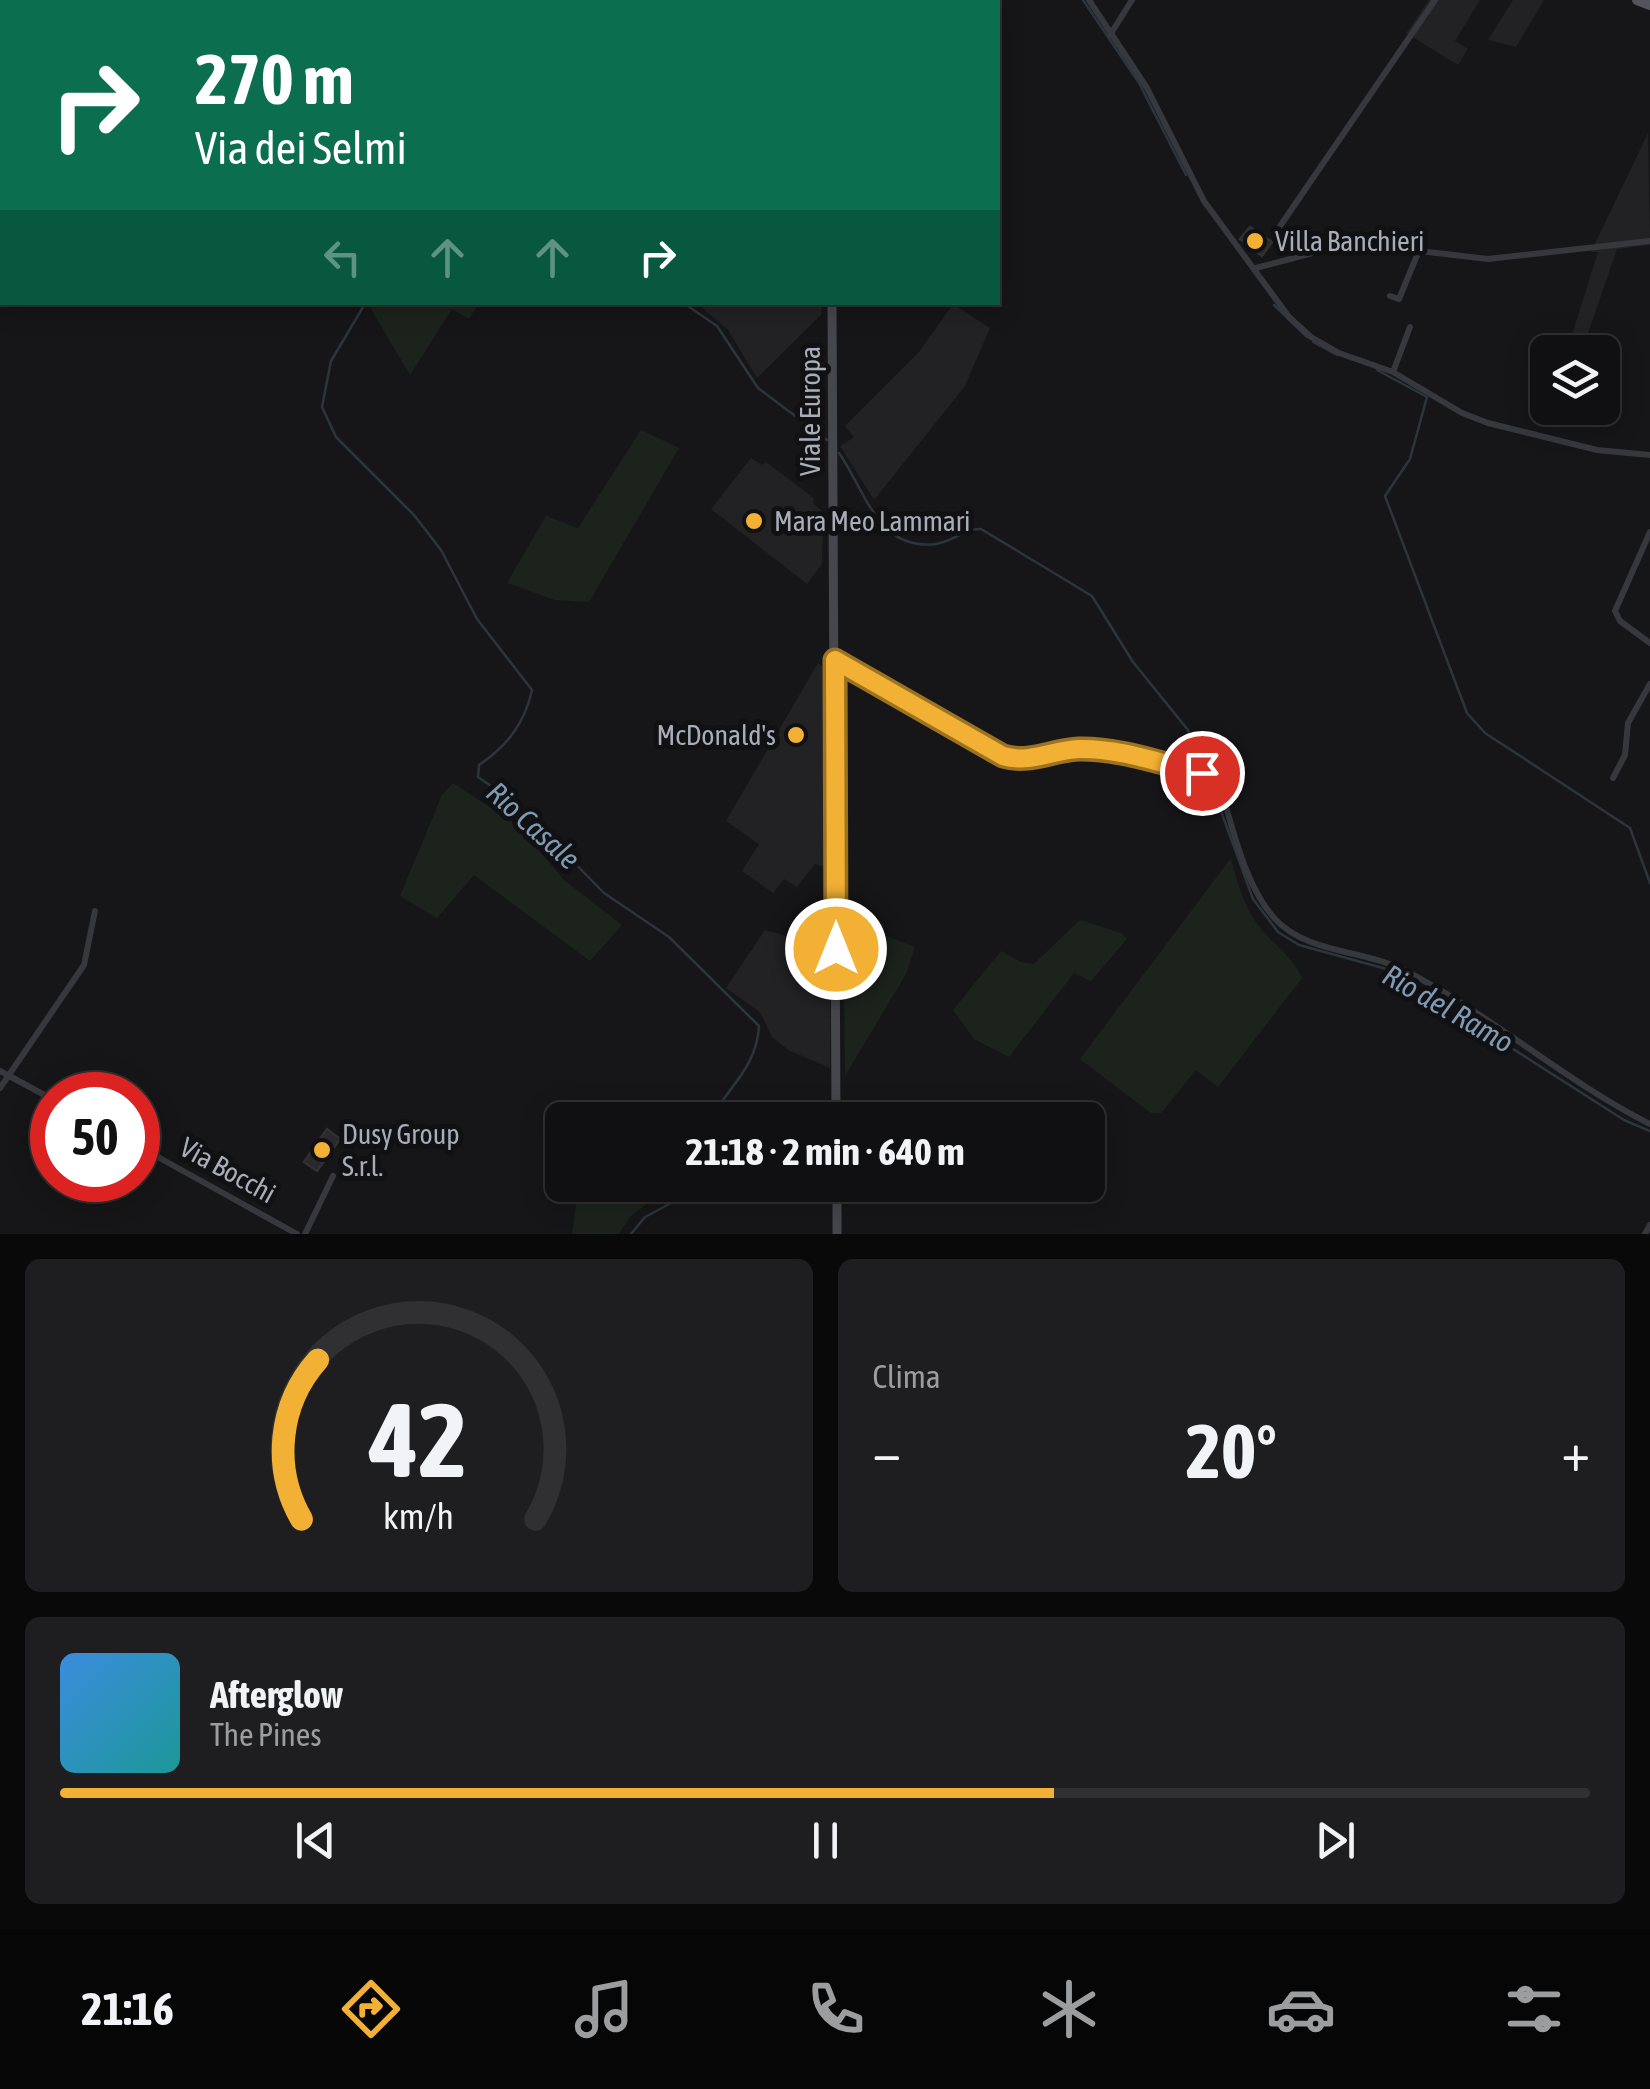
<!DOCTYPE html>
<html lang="it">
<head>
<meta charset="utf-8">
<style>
  :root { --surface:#101012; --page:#1e1e20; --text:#f1f3f6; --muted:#9c9d9f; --line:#303032; --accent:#f2b134 }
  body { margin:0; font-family:"Asap Condensed",sans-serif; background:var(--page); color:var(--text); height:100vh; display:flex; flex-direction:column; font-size:38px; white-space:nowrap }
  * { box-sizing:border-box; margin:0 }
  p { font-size:32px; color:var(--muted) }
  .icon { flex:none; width:55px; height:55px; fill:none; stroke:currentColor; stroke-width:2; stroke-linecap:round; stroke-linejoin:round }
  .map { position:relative; height:1234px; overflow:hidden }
  .sheet { display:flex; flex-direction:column; gap:25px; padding:25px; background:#09090a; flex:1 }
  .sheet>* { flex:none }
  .hud { position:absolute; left:0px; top:0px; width:1000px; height:305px; box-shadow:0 5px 25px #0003,0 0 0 2px var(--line); background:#0b6e4f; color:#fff; overflow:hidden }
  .controls { position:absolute; left:1530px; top:335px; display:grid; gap:20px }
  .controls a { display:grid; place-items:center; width:90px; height:90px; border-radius:15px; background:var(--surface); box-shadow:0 5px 25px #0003,0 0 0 2px var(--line); font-size:50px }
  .speed { position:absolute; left:30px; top:1072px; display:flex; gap:20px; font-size:50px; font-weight:700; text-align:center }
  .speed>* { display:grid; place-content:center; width:130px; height:130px; border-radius:50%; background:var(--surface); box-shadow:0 5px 25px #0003,0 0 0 2px var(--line); line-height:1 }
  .speed .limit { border:15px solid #d22; background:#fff; color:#111 }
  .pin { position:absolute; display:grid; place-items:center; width:85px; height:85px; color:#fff; margin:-42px; border:5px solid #fff; border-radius:50%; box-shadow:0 2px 10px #0007 }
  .me { position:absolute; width:110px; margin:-55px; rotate:0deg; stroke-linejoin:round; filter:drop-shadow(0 0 8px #0008) }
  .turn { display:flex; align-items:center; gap:35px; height:210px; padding:0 30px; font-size:45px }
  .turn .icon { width:130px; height:130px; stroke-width:2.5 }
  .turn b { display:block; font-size:70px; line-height:85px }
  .lanes { display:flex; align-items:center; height:95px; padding:0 30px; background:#0003; justify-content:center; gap:50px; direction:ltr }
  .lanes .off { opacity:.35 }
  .big { font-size:75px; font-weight:700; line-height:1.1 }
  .sheet .card { flex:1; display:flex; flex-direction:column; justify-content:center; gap:15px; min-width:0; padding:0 35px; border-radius:15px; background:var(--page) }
  .sheet .dial { align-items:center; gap:0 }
  .dial svg { height:260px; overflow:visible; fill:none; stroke:var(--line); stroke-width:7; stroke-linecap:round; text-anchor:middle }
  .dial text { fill:var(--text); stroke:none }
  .song { display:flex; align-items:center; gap:30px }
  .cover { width:120px; height:120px; border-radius:15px; background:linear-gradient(135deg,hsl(210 70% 55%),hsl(180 70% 35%)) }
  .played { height:10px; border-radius:5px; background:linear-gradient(90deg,var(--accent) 65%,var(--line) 65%) }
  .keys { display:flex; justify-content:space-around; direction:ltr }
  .heat { display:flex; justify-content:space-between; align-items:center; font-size:55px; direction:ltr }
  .sheet .tiles { flex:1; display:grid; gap:25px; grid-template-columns:1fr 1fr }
  .card:last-child { grid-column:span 2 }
  .trip { position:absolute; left:545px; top:1102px; width:560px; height:100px; border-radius:15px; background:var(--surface); box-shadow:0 5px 25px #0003,0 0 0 2px var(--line); font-weight:700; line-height:100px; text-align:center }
  .tabs { display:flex; height:160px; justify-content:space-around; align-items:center; background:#060607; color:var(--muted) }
  .tabs .icon { width:70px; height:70px }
  .tabs .current { color:var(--accent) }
  .tabs b { font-size:45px; color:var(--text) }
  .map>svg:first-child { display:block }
  .built { fill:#222225 }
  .green { fill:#1c231d }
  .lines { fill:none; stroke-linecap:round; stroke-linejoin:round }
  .stream { stroke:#2c353c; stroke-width:2.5 }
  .building { fill:#29292c; stroke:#303034; stroke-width:2.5 }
  .minor { stroke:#37383d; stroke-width:6 }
  .secondary { stroke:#45474d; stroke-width:9 }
  .primary { stroke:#53555c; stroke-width:10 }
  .route-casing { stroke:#9d7322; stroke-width:25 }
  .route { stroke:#f2b134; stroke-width:18 }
  .poi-dot { fill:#f2b134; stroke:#111113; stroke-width:4 }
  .labels { text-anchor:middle; stroke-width:10; stroke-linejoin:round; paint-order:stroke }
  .poi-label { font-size:28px; fill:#a8adb8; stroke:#111113; text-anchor:start }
  .street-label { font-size:28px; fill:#a8adb8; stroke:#111113 }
  .water-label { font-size:30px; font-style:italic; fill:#7f9bb3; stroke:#111113 }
</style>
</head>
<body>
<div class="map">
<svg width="1650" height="1234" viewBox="0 0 1650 1234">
  <rect width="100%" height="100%" fill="#161618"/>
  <path class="built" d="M1429,0H1480L1455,41L1468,49L1458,65L1406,33Z
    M1513,0H1544L1516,47L1488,40Z
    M1648,133L1650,245L1617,249L1585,342L1571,338L1598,252H1591Z
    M696,303H822L821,315L757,378L728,330Z
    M953,304L990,328L965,386L874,500L840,446L854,437L845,426L919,352Z
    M751,458L762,465L766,462L814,498L813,503L823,512L822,564L807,584L711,509Z
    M818,663L825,668L826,867L815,864L797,887L784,879L773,893L742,871L759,844L726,821Z
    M765,930L830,948V1068L788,1050L772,1037L760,1012L726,988Z"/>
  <path class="green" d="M375,303V302L479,303L469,319L452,309L410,375L371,309Z
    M641,430L679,448L589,602L555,600L507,583L546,516L578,528Z
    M453,783L519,826L564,880L622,925L590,961L474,875L437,918L400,896L442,795Z
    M1231,858C1238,885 1244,908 1262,930C1277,947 1293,957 1302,978L1218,1087L1196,1070L1161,1113H1151L1080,1059Z
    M843,901L853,912L884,925V935L915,947L906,974L845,1076Z
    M1080,920L1121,933L1127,939L1091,981L1074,973L1009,1057L974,1039L953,1010L1001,951L1021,962L1034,964Z
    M587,1185H670L630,1217L619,1234H572L576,1205Z"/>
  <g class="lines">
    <path class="stream" d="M1083,0L1139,83L1186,175
      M298,2L300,0
      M366,302L331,361L322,407L336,437L414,515L441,550L477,619L532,690C525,723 507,746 479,765L478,777L518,805L604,893L669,937L759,1026C757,1067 728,1087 710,1120
      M682,302L717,326L758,388L827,440
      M1274,305L1307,337
      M1313,342L1337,355
      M1377,370L1427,397L1410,459L1385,496L1467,713L1485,733L1630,828L1650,883
      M839,453C866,491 877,551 936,544C953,542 965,528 981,529L1092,596L1133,662L1188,730L1203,767
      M1210,781L1253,899L1278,932L1299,945L1390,970L1624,1120L1650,1131
      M631,1234L645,1217L686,1195L688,1185"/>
  </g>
  <path class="building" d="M1250,227L1272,242L1262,256L1240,239Z
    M327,1129L340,1139L317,1171L304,1162Z"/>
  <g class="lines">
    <path class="minor" d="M718,0L721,2
      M1089,0L1147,88L1204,201L1289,317L1311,337L1339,353L1393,372L1462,413L1488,423L1597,450L1650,455
      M1110,35L1132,0
      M1276,232L1435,0
      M0,241L2,243
      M1256,268L1320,251L1368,245L1488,259L1650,241
      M1390,296L1399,299L1418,253
      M1393,372L1410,327
      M1650,532L1615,611L1620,621L1650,643
      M835,660L1003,756C1031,764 1054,749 1082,749C1124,750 1168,765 1208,775L1219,784C1233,827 1244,885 1275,919C1306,953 1363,950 1402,969C1489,1013 1563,1080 1650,1124
      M1613,778L1625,755L1628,723L1650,684
      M0,1071L52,1099
      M0,1088L84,965L95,911
      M138,1146L297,1234
      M305,1234L333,1176
      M1645,1234L1650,1225"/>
    <path class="secondary" d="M832,2V0
      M832,302L836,1120
      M837,1185V1234"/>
    <path class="primary" d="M1637,0L1650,5"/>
  </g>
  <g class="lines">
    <defs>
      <path id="route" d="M836,949L835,660L1003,756C1031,764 1052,750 1079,749C1120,748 1162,764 1202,773"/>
    </defs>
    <use href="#route" class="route-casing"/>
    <use href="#route" class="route"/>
  </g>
  <g class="poi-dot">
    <circle cx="1255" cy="241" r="10"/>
    <circle cx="754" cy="521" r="10"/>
    <circle cx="796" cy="735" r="10"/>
    <circle cx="322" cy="1150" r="10"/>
  </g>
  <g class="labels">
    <g class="poi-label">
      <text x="1275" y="251">Villa Banchieri</text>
      <text x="774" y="531">Mara Meo Lammari</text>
      <text x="776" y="745" text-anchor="end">McDonald's</text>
      <text x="342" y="1144">Dusy Group<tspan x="342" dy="32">S.r.l.</tspan></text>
    </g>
    <g class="street-label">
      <text transform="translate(810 411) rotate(-90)" y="10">Viale Europa</text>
      <text transform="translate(228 1170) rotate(29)" y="10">Via Bocchi</text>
    </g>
    <g class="water-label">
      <text transform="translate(533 826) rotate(42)" y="10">Rio Casale</text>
      <text transform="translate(1448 1009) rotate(30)" y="10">Rio del Ramo</text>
    </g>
  </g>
</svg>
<div class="controls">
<a><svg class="icon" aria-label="layers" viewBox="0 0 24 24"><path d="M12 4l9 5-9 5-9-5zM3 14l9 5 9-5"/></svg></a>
</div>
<div class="speed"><div class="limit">50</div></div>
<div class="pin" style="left:1202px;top:773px;background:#d93025"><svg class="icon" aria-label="arrive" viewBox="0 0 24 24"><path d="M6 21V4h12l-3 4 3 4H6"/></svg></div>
<svg class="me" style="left:836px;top:949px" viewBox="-20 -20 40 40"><circle r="17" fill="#f2b134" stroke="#fff" stroke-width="3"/><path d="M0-11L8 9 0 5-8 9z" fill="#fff"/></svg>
<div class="trip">21:18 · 2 min · 640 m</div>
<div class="hud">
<div class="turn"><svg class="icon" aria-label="right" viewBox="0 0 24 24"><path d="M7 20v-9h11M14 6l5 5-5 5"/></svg><div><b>270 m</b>Via dei Selmi</div></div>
<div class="lanes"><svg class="icon off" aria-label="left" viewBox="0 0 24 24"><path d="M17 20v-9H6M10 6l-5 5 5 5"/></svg><svg class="icon off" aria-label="ahead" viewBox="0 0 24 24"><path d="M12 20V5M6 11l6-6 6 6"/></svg><svg class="icon off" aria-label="ahead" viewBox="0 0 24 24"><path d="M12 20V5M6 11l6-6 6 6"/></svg><svg class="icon" aria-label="right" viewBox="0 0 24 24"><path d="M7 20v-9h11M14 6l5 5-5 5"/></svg></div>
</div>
</div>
<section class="sheet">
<div class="tiles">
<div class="card dial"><svg viewBox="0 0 100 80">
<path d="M14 69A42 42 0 1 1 86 69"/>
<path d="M14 69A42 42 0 0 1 19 20" stroke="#f2b134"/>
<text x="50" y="56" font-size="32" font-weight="700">42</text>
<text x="50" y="72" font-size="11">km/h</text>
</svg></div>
<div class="card"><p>Clima</p>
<div class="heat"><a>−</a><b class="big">20°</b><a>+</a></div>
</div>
<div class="card">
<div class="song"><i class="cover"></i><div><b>Afterglow</b><p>The Pines</p></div></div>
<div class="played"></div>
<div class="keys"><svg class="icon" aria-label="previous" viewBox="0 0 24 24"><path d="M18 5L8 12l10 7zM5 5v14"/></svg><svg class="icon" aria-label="pause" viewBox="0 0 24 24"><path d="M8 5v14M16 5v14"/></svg><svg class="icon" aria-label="next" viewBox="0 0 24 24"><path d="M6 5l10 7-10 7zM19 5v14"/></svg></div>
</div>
</div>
</section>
<nav class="tabs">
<b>21:16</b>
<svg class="icon current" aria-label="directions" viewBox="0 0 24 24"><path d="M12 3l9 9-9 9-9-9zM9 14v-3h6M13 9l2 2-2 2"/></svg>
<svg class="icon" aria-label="music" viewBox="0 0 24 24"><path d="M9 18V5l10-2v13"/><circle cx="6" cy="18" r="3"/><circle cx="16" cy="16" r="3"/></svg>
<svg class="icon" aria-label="phone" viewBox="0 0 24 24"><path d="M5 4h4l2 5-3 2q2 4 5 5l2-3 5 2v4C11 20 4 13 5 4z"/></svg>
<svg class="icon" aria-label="climate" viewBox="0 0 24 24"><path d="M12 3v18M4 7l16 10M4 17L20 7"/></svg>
<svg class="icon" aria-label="car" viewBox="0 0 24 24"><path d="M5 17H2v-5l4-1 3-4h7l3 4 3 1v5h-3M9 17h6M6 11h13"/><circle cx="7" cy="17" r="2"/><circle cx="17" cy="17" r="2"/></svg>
<svg class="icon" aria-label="filters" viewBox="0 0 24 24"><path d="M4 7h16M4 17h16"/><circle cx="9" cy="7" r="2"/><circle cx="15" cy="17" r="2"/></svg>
</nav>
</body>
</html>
